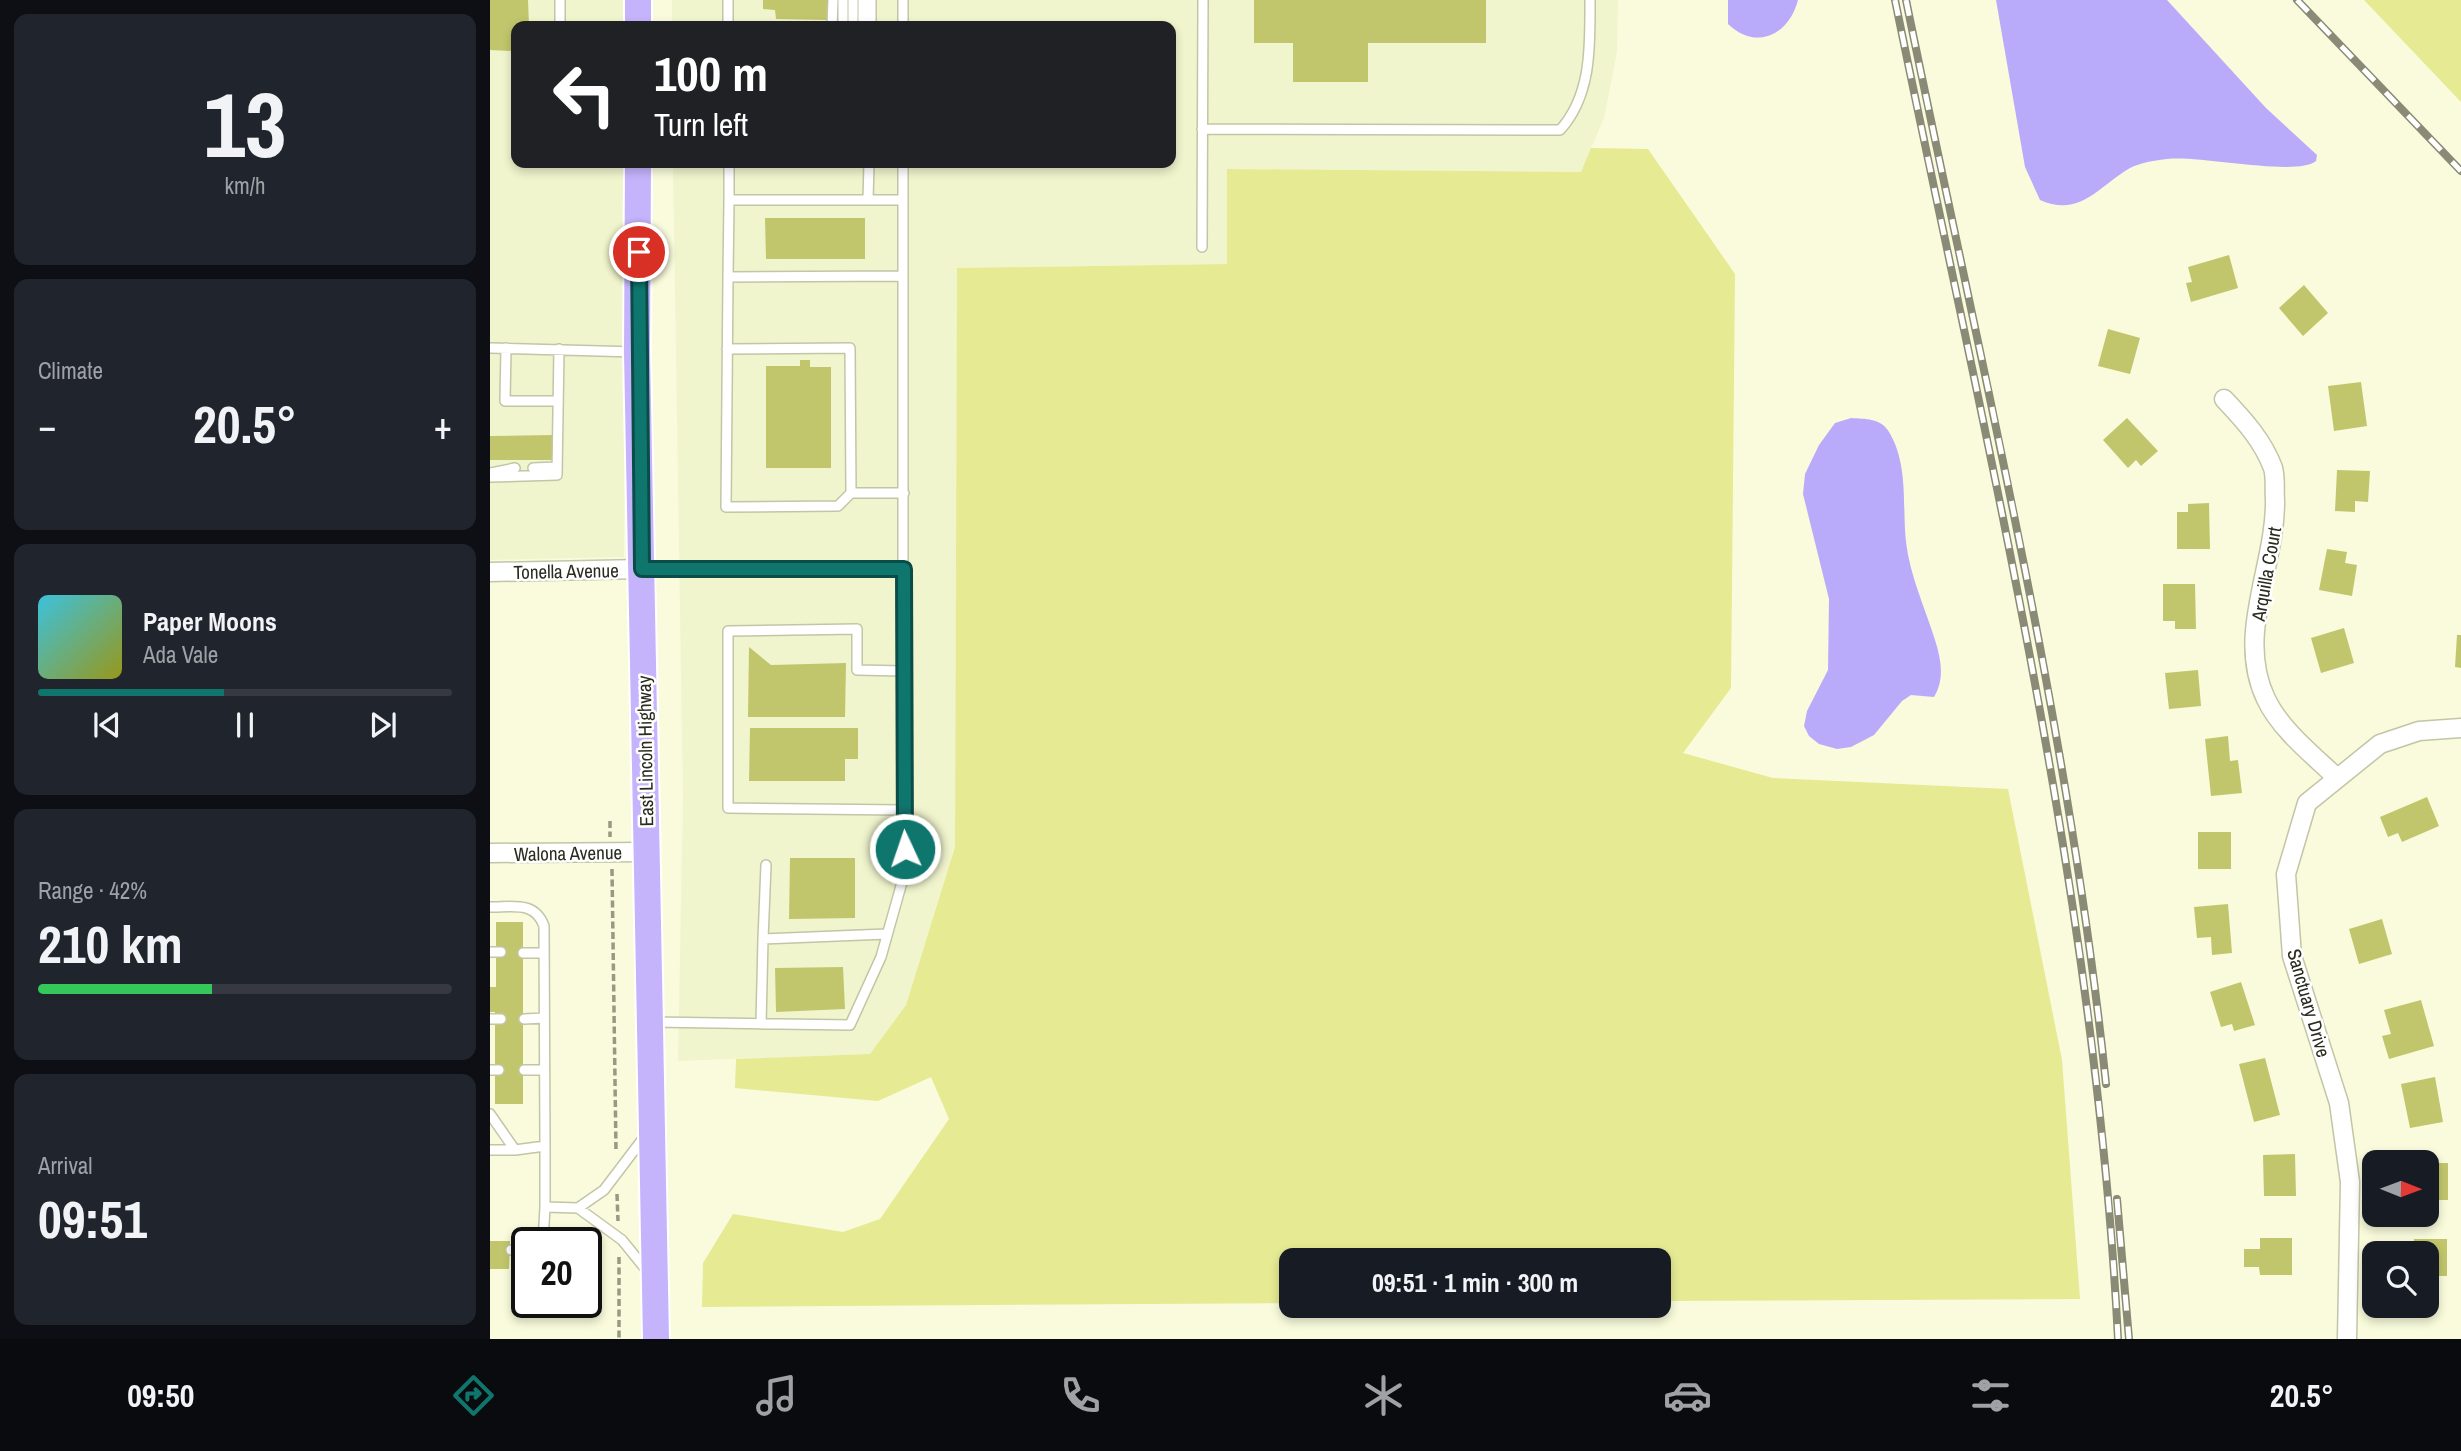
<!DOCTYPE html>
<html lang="en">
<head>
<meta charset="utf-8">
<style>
  :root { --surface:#171b24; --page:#20242c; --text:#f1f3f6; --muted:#9ea1a6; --line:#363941; --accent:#0f766e }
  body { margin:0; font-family:"Archivo Narrow",sans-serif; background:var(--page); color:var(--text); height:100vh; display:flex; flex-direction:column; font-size:26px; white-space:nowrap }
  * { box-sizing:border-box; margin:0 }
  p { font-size:23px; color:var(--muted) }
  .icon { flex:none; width:38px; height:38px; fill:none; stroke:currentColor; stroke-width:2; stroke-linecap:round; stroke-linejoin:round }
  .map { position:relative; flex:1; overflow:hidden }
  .sheet { display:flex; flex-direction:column; gap:14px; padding:14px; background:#0d0f14; width:490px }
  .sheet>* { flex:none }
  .hud { position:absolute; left:21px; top:21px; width:665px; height:147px; border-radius:14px; box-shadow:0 4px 10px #0003; background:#202124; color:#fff; overflow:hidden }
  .needle { width:46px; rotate:91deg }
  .controls { position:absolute; left:1872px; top:1150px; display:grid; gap:14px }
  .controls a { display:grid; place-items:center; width:77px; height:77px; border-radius:14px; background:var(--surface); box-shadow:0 4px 10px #0003; font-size:35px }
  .speed { position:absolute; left:21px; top:1227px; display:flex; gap:14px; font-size:35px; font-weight:700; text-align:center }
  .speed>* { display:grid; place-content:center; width:91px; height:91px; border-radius:50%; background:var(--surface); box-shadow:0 4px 10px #0003; line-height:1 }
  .speed .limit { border:4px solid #111; border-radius:10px; background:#fff; color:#111 }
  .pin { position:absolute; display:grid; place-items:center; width:60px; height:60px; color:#fff; margin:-30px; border:4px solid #fff; border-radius:50%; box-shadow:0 2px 7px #0007 }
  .me { position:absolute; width:77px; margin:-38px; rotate:357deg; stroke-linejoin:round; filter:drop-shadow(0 0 5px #0008) }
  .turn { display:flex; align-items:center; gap:24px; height:147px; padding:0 28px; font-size:32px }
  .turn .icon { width:91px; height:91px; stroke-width:2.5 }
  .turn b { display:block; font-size:49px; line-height:60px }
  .big { font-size:52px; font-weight:800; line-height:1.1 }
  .sheet .tile { flex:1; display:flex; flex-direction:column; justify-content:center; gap:10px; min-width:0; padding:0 24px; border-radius:14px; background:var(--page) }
  .sheet .dial { align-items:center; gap:0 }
  .dial b { font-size:91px; line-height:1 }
  .song { display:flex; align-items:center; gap:21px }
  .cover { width:84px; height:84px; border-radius:10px; background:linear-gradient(135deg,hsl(190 70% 55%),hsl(60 70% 35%)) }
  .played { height:7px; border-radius:4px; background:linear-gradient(90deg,var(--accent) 45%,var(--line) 45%) }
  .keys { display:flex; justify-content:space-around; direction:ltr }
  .heat { display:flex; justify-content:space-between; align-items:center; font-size:38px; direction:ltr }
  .charge { height:10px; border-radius:5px; background:linear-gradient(90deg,#34c759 42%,var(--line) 0) }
  .trip { position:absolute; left:789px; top:1248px; width:392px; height:70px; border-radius:14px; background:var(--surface); box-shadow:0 4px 10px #0003; font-weight:800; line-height:70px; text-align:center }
  .tab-bar { display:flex; height:112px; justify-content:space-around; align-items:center; background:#090b0e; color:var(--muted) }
  .tab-bar .icon { width:49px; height:49px }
  .tab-bar .selected { color:var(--accent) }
  .tab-bar b { font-size:32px; color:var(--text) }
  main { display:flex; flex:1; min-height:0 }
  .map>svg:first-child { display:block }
  .built { fill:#f1f5cd }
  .green { fill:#e5ea93 }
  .water { fill:#baaafa }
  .building { fill:#c1c66c }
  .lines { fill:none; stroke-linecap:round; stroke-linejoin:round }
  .service-casing { stroke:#c3c5a7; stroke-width:12 }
  .minor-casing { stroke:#c3c5a7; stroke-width:21 }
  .primary-casing { stroke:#fff; stroke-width:30 }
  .path { stroke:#979983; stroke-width:3.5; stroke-dasharray:7 3.5; stroke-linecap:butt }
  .service { stroke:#fff; stroke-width:9 }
  .minor { stroke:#fff; stroke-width:18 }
  .primary { stroke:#c5b4fb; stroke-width:26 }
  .rail-casing { stroke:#8a8b76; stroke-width:8 }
  .rail { stroke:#fff; stroke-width:5; stroke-dasharray:16; stroke-linecap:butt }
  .route-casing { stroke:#0a4d48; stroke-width:18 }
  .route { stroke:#0f766e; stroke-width:12 }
  .labels { text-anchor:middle; stroke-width:5; stroke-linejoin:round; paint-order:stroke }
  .street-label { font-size:19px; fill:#2b2c20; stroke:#fff }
</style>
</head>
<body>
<main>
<section class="sheet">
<div class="tile dial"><b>13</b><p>km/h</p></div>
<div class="tile"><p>Climate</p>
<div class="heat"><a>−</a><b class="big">20.5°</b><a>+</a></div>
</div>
<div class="tile">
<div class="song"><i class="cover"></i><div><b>Paper Moons</b><p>Ada Vale</p></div></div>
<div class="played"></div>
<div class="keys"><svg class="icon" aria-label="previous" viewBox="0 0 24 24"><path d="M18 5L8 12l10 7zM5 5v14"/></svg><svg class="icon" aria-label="pause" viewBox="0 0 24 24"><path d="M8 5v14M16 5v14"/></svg><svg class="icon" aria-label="next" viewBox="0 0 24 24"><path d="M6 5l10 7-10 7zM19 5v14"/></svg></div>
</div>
<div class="tile"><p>Range · 42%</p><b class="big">210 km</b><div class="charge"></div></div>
<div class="tile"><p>Arrival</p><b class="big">09:51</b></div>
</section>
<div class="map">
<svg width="1971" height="1339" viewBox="0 0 1971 1339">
  <rect width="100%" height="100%" fill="#f9fbdc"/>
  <path class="built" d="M0,0H140V26H26V163H138L134,557L0,560Z
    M182,0H1128L1127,52L1114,118L1091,172L737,169V264L467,268L465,847L416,1005L380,1054L188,1061L193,800L183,163H681V26H182Z"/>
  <path class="green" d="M1874,0H1971V102Z
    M1101,148L1158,149L1245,274L1241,688L1193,753L1283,778L1518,789L1572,1060L1590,1299L1169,1301V1260H802L801,1303L212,1307L213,1263L243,1214L353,1232L390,1219L459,1119L441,1077L388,1101L245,1088L246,1059L380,1054L416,1005L465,847L467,268L737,264V169L1091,172Z"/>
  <path class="water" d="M1238,0H1308C1299,35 1266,51 1238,24Z
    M1506,0H1677L1776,108L1827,155L1826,161C1807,177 1710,155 1677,159C1666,160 1649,163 1640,168C1609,186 1590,218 1550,200L1535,167Z
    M1361,418C1375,419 1391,418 1399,432C1419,465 1412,506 1416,542C1420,576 1435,608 1445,640C1451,659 1455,679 1444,697L1421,695L1412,701L1384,735L1361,747L1347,749L1329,744L1319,736L1314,726L1317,711L1338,670L1339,599L1313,494L1315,474L1329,445L1345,423Z"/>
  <path class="building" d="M0,0H38L39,26H26V46L21,47L22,51L0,50Z
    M273,0H338V20L286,19L285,10L273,9Z
    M764,0H996V43H878V82H803V43H764Z
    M275,218H375V259H276Z
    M1739,255L1748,288L1701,302L1696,283L1702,282L1698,267Z
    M1814,285L1838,313L1813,336L1789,308Z
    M1618,329L1650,338L1640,374L1608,366Z
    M310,360H320V367H341V468H276V366H310Z
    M1871,382L1877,426L1844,431L1838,386Z
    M1637,418L1668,451L1651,466L1646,460L1638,468L1613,440Z
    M63,435L64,460H0V436Z
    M1847,470L1880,471L1878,502L1865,501V512L1845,511Z
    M1719,503L1720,549H1687V512H1698V504Z
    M1837,549L1857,552L1855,563L1867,565L1862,596L1829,590Z
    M1673,584H1705L1706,629H1685V621H1673Z
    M1854,628L1864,663L1831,673L1821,638Z
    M1967,635H1971V668L1965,667Z
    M259,647L281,665L356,663L355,717H258Z
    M1708,670L1711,706L1679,709L1675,673Z
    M260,728H368V759H355V781H259Z
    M1738,736L1740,761L1748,760L1752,793L1721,796L1715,739Z
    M1937,797L1949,826L1912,842L1908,833L1898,837L1890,817Z
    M1708,832H1741V869H1708Z
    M300,858H365V918L299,919Z
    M1738,904L1742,953L1722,955L1721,937L1707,938L1704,907Z
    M1892,919L1902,954L1869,964L1859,929Z
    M6,922H33V1104H5V1012H0V987H6Z
    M353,967L355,1009L286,1012L285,968Z
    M1751,982L1765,1025L1744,1031L1742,1024L1731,1027L1720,992Z
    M1931,1000L1944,1046L1899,1059L1892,1036L1901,1034L1894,1010Z
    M1775,1058L1790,1115L1764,1122L1749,1064Z
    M1945,1077L1953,1122L1920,1128L1911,1084Z
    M1805,1154L1806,1196H1774L1773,1155Z
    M1937,1163H1958V1200H1937Z
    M1770,1238H1802V1275H1770L1769,1267H1754V1249H1770Z
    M1924,1239H1957V1276H1937V1253H1924Z
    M0,1241H20L19,1269H0Z"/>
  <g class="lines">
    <defs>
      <path id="service" d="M238,0V26
        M413,0V26
        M70,26V0
        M342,26L343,0
        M353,26V0
        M363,26V0
        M373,26V0
        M381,26V0
        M712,129L1070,130C1102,95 1100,45 1100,0
        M239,163V200H413
        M239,200L238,277L413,276
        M378,200L379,163
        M712,247L713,0
        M238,277L236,507L348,506L361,493H414
        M0,348L146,352
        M16,348L15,401H68
        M237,349L360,348L361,493
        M43,468L67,467
        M0,473L25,468
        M0,477L67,475L69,349
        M153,569H414
        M413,810L238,808V631L367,629V670L413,671
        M0,907C23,907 45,901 54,926L55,1146
        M273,939L276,865
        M0,952H11
        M33,953H54
        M0,1019H11
        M34,1019L54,1018
        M163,1022L360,1025L391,957L416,868L413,810V163
        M271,1024L273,939L396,934
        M0,1070H9
        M34,1070H54
        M0,1114L25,1150L55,1146V1207L88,1208L132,1240L158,1272
        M0,1150H25
        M88,1208L114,1190L155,1136
        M53,1242L55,1207
        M21,1250H37"/>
      <path id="minor" d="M1734,399C1754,420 1773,441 1783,468C1786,478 1784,490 1785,500C1786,566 1745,635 1776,699C1790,729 1823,755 1847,778
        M0,572L152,569
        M0,853L156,852
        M1857,1339L1860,1182L1849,1103L1802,956L1796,874L1817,803L1890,744L1929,731L1971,728"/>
      <path id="primary" d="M148,26V0
        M148,163L147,352L166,1339"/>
    </defs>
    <use href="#service" class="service-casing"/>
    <use href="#minor" class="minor-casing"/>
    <use href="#primary" class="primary-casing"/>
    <path class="path" d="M120,821V837
      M122,869L126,1151
      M127,1194L128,1221
      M129,1257V1339"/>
    <use href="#service" class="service"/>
    <use href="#minor" class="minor"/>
    <use href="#primary" class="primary"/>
    <defs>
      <path id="rail" d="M1405,0C1495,442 1605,886 1628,1339
        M1416,0C1489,359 1578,719 1616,1084
        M1807,0L1971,171
        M1627,1199L1639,1339"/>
    </defs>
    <use href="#rail" class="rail-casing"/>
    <use href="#rail" class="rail"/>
  </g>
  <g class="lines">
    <defs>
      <path id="route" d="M149,252L152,569H414L415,849"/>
    </defs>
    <use href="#route" class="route-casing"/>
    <use href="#route" class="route"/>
  </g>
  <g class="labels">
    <g class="street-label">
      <text transform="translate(76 571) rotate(-1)" y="7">Tonella Avenue</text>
      <text transform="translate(1776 574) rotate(-80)" y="7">Arquilla Court</text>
      <text transform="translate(155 751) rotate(-91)" y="7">East Lincoln Highway</text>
      <text transform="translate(78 853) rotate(-1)" y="7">Walona Avenue</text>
      <text transform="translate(1819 1003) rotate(74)" y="7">Sanctuary Drive</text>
    </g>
  </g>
</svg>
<div class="controls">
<a><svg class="needle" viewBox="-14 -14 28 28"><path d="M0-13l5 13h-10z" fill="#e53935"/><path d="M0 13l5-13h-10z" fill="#9ea1a6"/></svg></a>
<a><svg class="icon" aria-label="search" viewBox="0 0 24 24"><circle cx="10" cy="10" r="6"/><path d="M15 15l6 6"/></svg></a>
</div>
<div class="speed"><div class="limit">20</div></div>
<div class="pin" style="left:149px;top:252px;background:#d93025"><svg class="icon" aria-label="arrive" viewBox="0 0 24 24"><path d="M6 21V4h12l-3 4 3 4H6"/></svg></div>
<svg class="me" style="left:415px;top:849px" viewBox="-20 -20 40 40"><circle r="17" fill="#0f766e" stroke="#fff" stroke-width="3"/><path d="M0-11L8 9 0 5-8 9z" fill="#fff"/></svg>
<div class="trip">09:51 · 1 min · 300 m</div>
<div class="hud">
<div class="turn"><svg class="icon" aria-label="left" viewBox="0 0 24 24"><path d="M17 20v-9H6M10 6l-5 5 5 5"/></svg><div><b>100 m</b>Turn left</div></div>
</div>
</div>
</main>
<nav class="tab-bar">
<b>09:50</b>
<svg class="icon selected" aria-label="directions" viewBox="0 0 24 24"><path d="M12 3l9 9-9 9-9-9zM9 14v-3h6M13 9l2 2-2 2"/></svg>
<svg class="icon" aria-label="music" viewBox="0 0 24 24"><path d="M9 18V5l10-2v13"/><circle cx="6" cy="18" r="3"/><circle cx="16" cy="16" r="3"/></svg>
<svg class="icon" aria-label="phone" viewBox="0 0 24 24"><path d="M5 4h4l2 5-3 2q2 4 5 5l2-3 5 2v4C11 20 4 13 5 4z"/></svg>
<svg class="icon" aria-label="climate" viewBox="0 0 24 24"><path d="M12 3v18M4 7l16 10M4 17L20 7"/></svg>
<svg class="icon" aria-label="car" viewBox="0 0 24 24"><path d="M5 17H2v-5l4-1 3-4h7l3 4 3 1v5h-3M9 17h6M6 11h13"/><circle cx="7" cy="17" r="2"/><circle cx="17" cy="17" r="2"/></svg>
<svg class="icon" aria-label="filters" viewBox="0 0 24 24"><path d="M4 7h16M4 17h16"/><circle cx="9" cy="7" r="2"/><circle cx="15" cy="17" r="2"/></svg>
<b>20.5°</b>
</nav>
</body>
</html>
